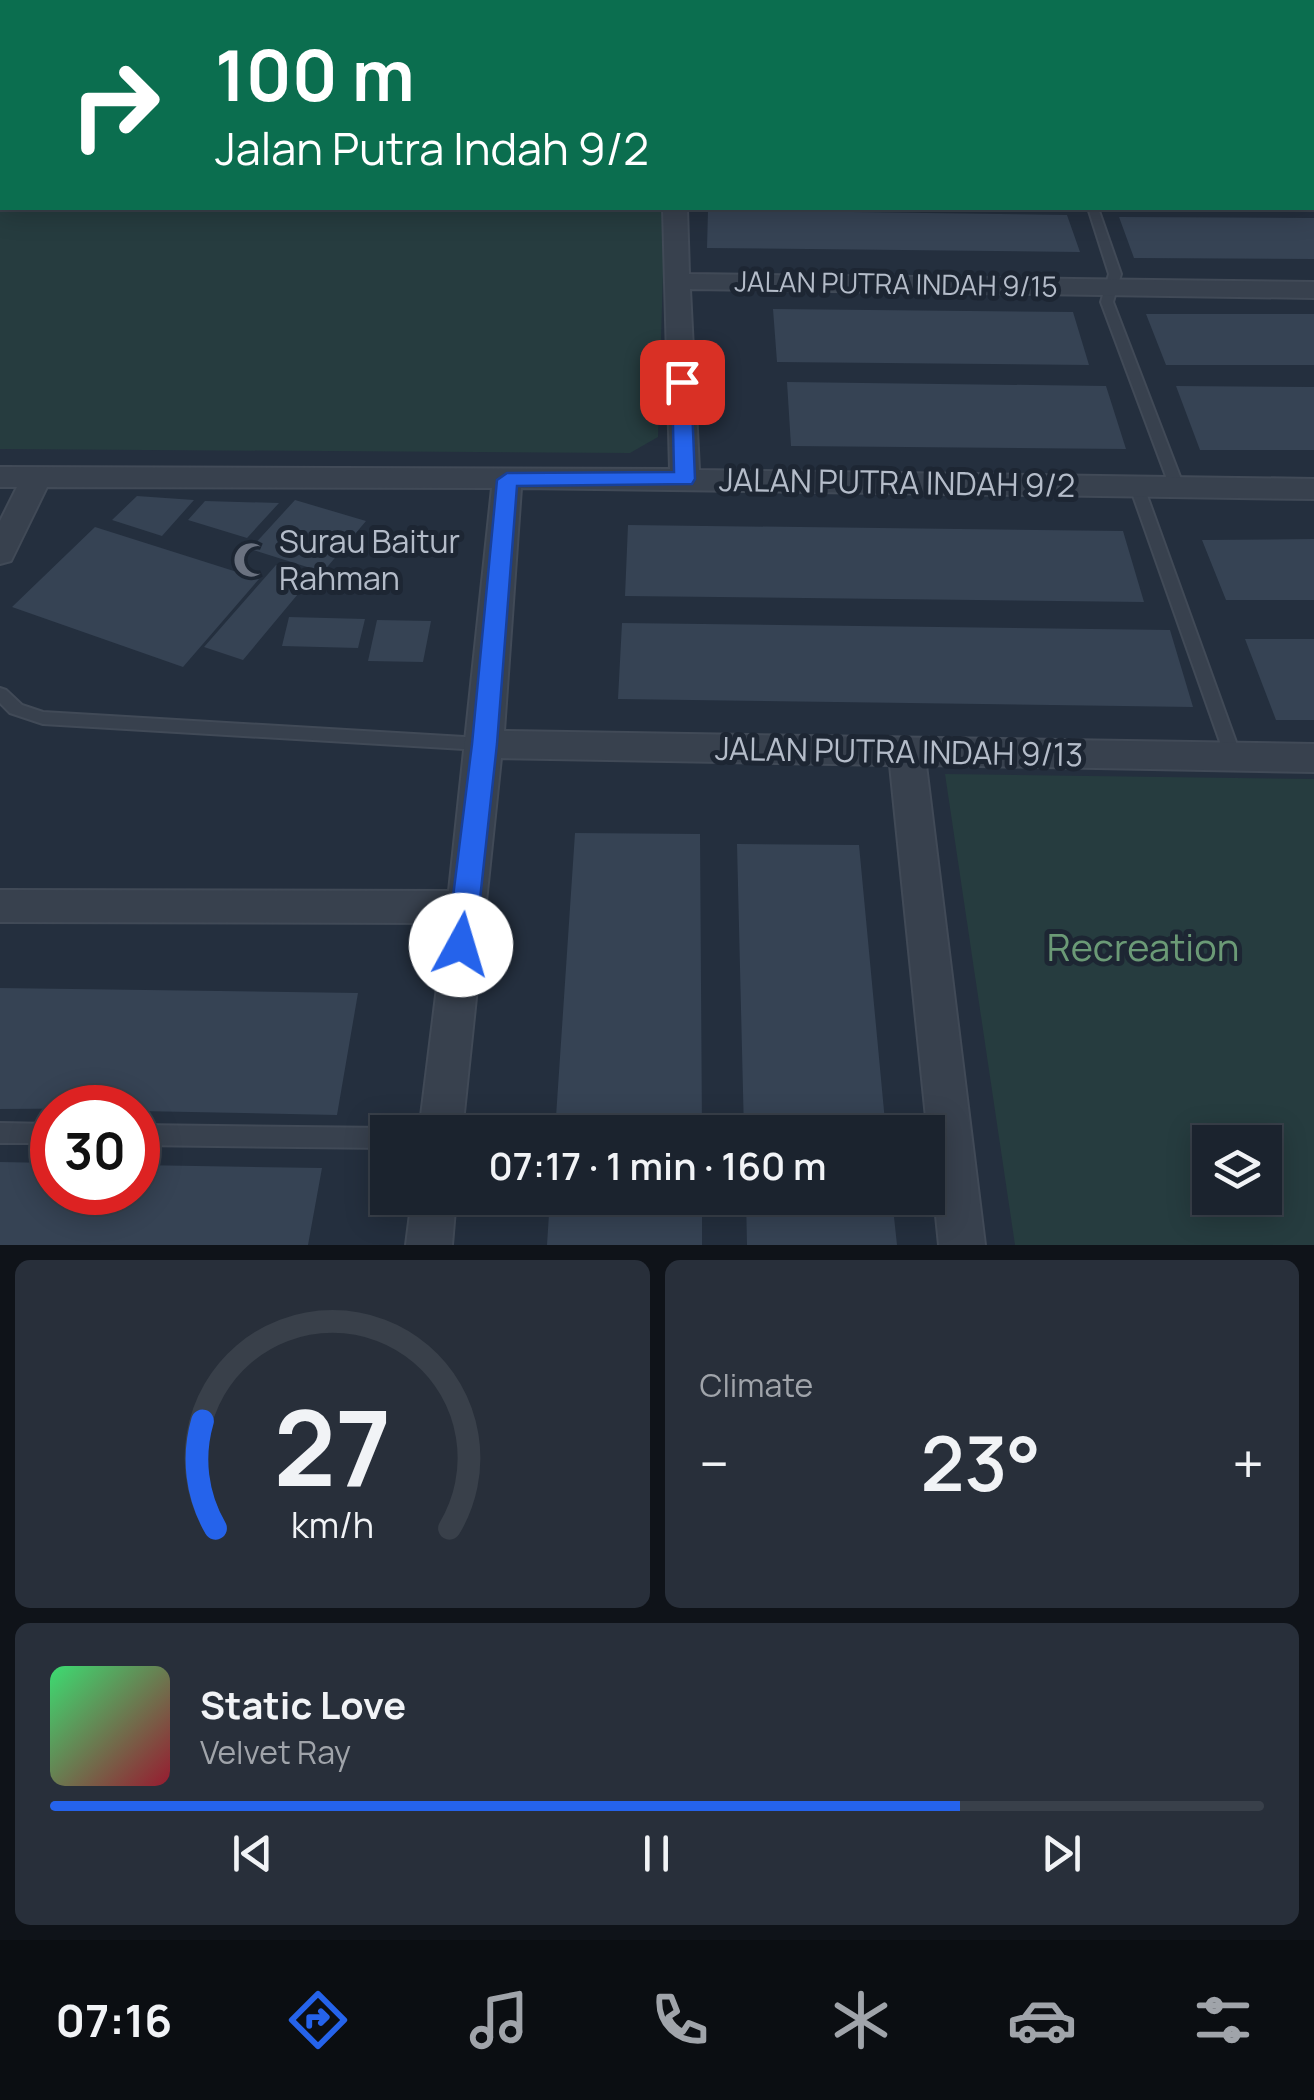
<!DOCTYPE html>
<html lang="en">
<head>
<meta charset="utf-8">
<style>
  :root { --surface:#1b232e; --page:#282f3a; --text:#f1f3f6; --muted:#a0a4aa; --line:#39404a; --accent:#2563eb }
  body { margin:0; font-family:Manrope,sans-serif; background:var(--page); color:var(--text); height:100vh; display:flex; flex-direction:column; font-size:38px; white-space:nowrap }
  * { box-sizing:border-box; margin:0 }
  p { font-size:32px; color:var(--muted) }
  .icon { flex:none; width:55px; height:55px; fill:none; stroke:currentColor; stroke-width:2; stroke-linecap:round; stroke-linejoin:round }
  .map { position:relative; height:1245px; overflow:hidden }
  .details { display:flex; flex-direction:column; gap:15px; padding:15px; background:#0f1319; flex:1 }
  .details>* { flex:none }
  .banner { position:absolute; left:0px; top:0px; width:1315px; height:210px; box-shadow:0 5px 25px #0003,0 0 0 2px var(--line); background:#0b6e4f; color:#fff; overflow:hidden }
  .fabs { position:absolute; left:1192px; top:1125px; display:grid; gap:20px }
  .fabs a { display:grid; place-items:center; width:90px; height:90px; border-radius:0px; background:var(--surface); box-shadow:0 5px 25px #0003,0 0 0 2px var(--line); font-size:50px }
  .speed { position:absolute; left:30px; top:1085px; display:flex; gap:20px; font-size:50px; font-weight:700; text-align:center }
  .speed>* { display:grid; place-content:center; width:130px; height:130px; border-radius:50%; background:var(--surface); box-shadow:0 5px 25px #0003,0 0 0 2px var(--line); line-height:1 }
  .speed .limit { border:15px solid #d22; background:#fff; color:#111 }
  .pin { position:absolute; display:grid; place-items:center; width:85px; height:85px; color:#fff; margin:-42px; border-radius:20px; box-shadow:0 5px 15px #0006 }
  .me { position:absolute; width:110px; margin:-55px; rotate:6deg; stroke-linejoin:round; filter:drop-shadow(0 0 8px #0008) }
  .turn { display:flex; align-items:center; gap:35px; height:210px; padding:0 50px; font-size:45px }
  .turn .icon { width:130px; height:130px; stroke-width:2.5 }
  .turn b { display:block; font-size:70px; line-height:85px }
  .big { font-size:75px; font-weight:600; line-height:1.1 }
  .details .card { flex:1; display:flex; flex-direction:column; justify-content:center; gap:15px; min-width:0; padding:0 35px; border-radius:15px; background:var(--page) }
  .details .dial { align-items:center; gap:0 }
  .dial svg { height:260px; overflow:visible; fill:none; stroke:var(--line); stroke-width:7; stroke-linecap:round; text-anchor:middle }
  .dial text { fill:var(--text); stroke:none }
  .song { display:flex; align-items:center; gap:30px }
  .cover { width:120px; height:120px; border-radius:15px; background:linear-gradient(135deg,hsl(140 70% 55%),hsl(350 70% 35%)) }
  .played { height:10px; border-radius:5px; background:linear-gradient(90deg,var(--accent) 75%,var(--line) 75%) }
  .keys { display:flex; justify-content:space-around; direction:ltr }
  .heat { display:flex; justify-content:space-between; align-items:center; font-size:55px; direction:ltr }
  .details .tiles { flex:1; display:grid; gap:15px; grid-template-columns:1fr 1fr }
  .card:last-child { grid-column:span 2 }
  .trip { position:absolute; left:370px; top:1115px; width:575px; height:100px; border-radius:0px; background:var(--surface); box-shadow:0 5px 25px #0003,0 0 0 2px var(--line); font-weight:600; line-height:100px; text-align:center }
  .menu { display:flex; height:160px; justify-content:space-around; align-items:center; background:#0b0e12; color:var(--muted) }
  .menu .icon { width:70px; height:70px }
  .menu .current { color:var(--accent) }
  .menu b { font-size:45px; color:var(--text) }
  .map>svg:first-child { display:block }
  .green { fill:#263c3f; fill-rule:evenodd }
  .building { fill:#364354 }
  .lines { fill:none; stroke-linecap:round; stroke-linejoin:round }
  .service-casing { stroke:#414a57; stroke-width:4 }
  .minor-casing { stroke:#414a57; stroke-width:4 }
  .service { fill:#38414e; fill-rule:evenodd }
  .minor { fill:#38414e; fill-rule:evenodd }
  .route { fill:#2563eb; stroke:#184099; stroke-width:2.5 }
  .labels { text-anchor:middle; stroke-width:10; stroke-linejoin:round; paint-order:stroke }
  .far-street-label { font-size:28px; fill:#b4bcc9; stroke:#1d2633 }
  .street-label { font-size:32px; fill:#b4bcc9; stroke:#1d2633 }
  .poi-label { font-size:32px; fill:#b4bcc9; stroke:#1d2633; text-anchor:start }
  .near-park-label { font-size:38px; fill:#6b9a76; stroke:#1d2633 }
</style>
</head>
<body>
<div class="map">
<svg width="1314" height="1245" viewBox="0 0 1314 1245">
  <rect width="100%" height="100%" fill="#242f3e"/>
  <path class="green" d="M20,0H388L25,2Z
    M0,142L2,208H665L658,437L630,453L0,449Z
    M945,774L1314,779V1245H1015ZM1265,1142V1198H1210V1142Z"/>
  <path class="building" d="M708,210L1067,215L1080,252L707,248Z
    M1119,217L1314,218V259L1134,258Z
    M773,309L1073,312L1089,365L777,362Z
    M1146,314H1314V365H1166Z
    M787,382L1106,386L1126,449L791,446Z
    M1176,386L1314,387V450H1200Z
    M137,496L194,500L162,536L112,520Z
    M295,500L366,521L323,572L250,549Z
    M205,501L279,503L247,538L188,520Z
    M628,525L1123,531L1144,602L625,596Z
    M95,527L259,579L183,667L12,607Z
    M1314,539V600H1226L1202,540Z
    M276,565L313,576L243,660L204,647Z
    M289,617L365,619L358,648L282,646Z
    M377,620L431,621L423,662L368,661Z
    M622,623L1170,630L1193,707L618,699Z
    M1245,639H1314V720H1276Z
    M575,833L700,834L702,1132H555Z
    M737,844L859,845L886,1132H744Z
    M0,988L358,993L337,1115L138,1111V1108L0,1109Z
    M0,1162L52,1163V1192H138V1165L322,1168L308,1245H0Z
    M550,1198H702V1245H547Z
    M746,1198H892L897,1245H747Z"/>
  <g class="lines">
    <defs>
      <path id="service" d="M1088,208H1098L1121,274L1113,302L1184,487L1182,490H1172L1170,487L1101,302L1109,274Z
        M1137,483L1144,487L1241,756L1239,761H1227L1225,756L1130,487Z
        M0,688L6,690L22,705L43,712L481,738L487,740L489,744L487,748L481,750L43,724L10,713L0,703Z
        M0,1123L52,1124V1143H0Z
        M138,1125L388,1128L396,1132H388V1148L138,1145Z"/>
      <path id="minor" d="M629,0H649V2H630Z
        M853,0H873V2H854Z
        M1145,0H1165L1166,2H1147Z
        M0,6H2V18H0Z
        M0,123L2,124V138L0,137Z
        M1312,134H1314V148H1312Z
        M663,208H687L689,274L1314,282V298L690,289L699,470L1314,479V499L521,488L504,731L1314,744V772L926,765L985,1245H939L890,765L501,758L462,1132H419L445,923L0,922V890L449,891L492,488L47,487L11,561L0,564V521L17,487H0V467L670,469Z
        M412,1198H456L452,1245H406Z"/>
    </defs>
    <use href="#service" class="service-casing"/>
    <use href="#minor" class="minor-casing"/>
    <use href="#service" class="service"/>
    <use href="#minor" class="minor"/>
  </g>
  <path class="route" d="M682,376L691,382L695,479L692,484L517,486L497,744L475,945L470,953L461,957L451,953L447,945L472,744L497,480L507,473L674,472L672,382Z"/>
  <defs>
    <symbol id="mosque-bare" viewBox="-9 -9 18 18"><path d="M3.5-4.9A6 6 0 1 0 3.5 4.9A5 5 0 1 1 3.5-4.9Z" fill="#6b7280" stroke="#1d2633" stroke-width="2.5" paint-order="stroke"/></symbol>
  </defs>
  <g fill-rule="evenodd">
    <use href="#mosque-bare" x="226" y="535" width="50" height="50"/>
  </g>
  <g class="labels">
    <g class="far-street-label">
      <text transform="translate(896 284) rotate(1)" y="10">JALAN PUTRA INDAH 9/15</text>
    </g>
    <g class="street-label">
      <text transform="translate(897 483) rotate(1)" y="11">JALAN PUTRA INDAH 9/2</text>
      <text transform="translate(899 752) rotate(1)" y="11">JALAN PUTRA INDAH 9/13</text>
    </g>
    <g class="poi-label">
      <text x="279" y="553">Surau Baitur<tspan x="279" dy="37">Rahman</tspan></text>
    </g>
    <g class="near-park-label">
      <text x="1143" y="961">Recreation</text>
    </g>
  </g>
</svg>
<div class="fabs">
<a><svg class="icon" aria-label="layers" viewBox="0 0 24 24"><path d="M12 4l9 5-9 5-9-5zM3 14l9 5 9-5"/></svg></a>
</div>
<div class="speed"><div class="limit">30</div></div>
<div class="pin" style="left:682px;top:382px;background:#d93025"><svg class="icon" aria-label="arrive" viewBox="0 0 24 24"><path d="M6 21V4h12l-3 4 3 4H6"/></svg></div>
<svg class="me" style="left:461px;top:945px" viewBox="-20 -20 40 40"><circle r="19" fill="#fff"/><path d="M0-13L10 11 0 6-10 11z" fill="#2563eb"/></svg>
<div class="trip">07:17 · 1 min · 160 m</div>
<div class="banner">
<div class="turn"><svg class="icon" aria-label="right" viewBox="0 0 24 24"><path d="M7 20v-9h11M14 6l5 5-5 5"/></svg><div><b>100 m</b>Jalan Putra Indah 9/2</div></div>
</div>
</div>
<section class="details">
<div class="tiles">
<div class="card dial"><svg viewBox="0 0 100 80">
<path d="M14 69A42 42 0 1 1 86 69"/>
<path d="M14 69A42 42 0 0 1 10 36" stroke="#2563eb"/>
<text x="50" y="56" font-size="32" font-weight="700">27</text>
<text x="50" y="72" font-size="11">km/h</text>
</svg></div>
<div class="card"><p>Climate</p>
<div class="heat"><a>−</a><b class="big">23°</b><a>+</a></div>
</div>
<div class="card">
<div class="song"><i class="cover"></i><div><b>Static Love</b><p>Velvet Ray</p></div></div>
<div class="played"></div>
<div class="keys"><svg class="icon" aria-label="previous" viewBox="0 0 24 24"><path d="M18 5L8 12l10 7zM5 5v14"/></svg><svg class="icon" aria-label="pause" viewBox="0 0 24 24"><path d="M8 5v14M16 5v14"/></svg><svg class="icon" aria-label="next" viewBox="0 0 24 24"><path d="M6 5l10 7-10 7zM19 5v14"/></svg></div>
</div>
</div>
</section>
<nav class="menu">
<b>07:16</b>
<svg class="icon current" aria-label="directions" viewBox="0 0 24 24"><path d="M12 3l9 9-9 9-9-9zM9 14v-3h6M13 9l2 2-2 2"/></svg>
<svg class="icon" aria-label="music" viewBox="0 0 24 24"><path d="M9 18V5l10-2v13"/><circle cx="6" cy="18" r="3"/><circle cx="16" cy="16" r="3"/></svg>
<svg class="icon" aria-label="phone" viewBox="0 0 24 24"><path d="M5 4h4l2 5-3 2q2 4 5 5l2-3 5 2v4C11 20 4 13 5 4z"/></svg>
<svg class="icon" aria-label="climate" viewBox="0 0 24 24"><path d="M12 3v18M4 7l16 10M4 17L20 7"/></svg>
<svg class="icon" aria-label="car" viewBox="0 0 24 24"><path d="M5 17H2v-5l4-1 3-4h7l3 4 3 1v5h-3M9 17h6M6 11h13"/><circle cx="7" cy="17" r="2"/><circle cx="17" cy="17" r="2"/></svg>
<svg class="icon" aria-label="filters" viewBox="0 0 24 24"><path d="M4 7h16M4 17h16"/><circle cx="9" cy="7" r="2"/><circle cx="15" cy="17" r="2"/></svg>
</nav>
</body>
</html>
